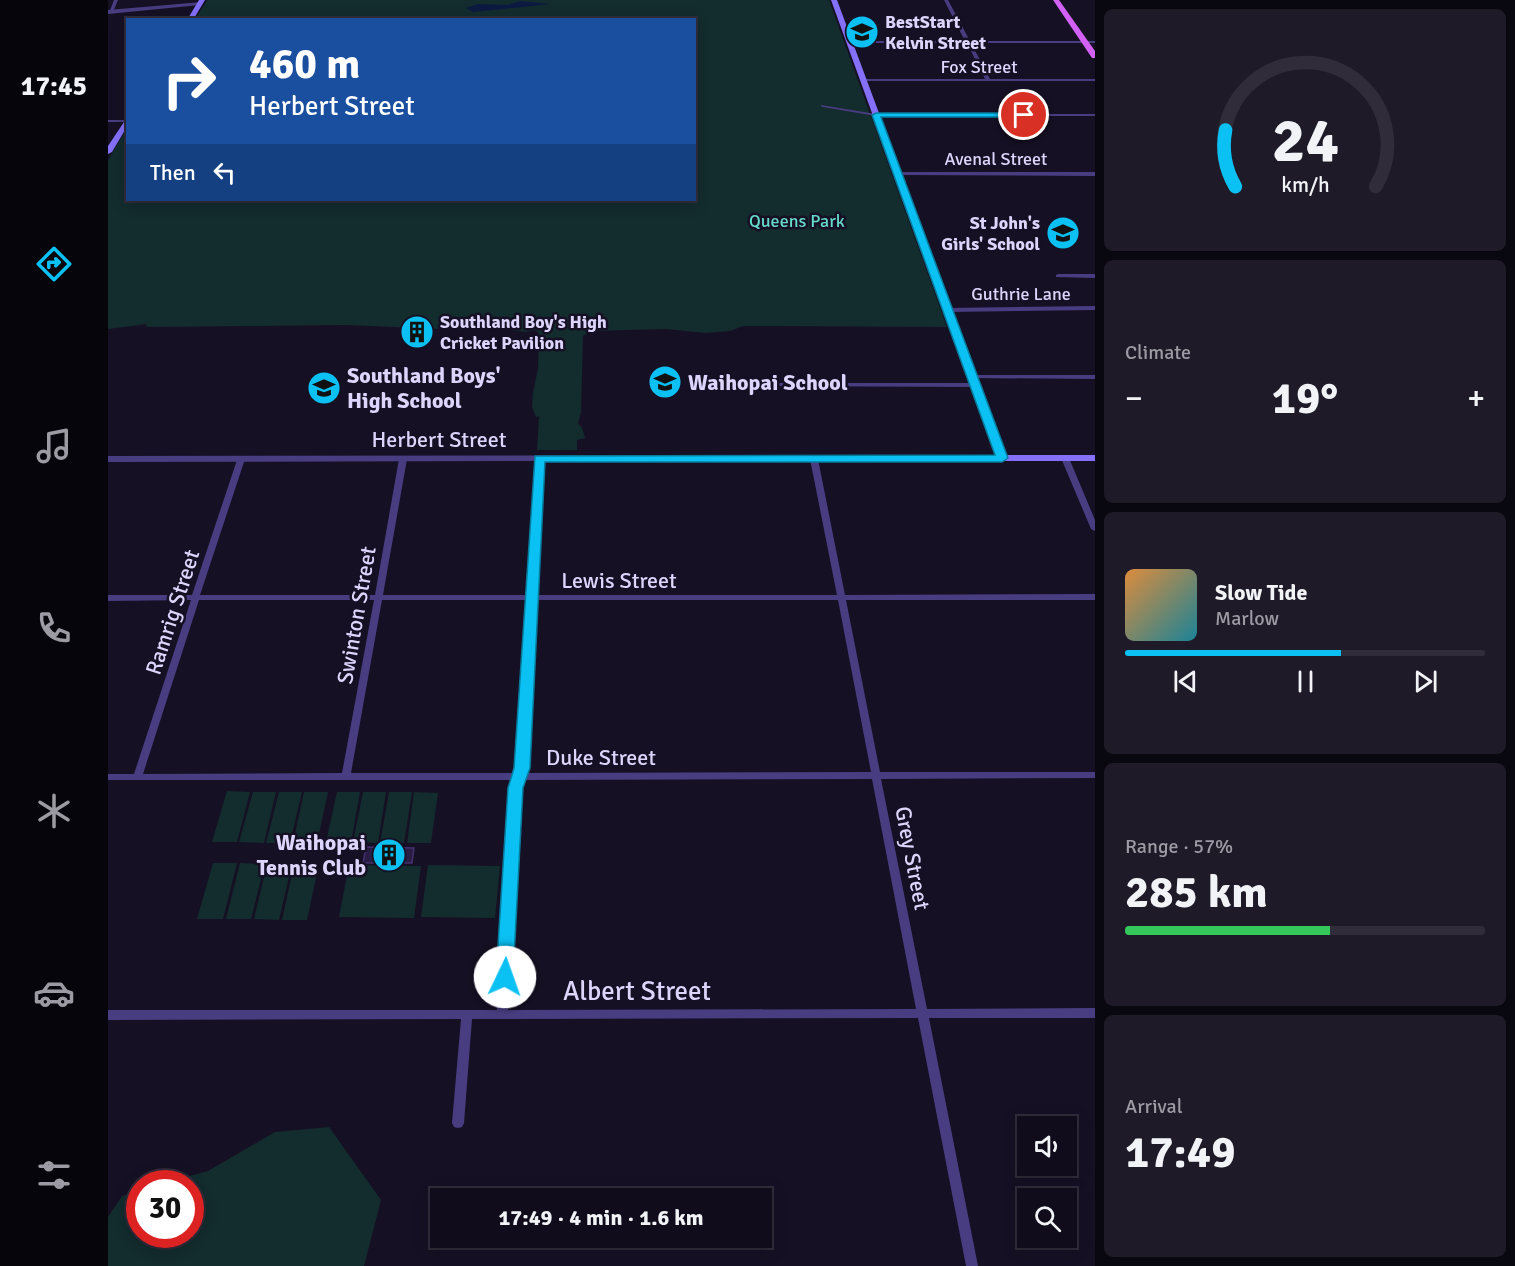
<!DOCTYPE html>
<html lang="en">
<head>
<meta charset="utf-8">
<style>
  :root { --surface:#100c1b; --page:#1e1a28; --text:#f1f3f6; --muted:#9c9ba3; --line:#302c3a; --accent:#0bc0f3 }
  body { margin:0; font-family:Signika,sans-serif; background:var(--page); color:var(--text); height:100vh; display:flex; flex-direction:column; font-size:22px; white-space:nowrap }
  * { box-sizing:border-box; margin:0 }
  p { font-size:20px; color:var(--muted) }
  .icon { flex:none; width:33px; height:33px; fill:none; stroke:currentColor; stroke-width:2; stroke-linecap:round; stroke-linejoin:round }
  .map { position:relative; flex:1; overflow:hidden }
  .side { display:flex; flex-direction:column; gap:9px; padding:9px; background:#09070f; width:420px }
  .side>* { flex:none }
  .top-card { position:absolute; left:18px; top:18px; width:570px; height:183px; border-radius:0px; box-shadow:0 3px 15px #0003,0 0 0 2px var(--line); background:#1a4fa0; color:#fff; overflow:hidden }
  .fabs { position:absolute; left:909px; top:1116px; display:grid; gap:12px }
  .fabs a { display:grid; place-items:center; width:60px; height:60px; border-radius:0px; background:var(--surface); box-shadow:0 3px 15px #0003,0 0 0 2px var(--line); font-size:30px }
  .speed { position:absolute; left:18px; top:1170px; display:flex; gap:12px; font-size:30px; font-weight:700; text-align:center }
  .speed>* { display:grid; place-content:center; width:78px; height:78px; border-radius:50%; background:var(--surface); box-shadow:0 3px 15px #0003,0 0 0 2px var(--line); line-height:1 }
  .speed .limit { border:9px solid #d22; background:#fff; color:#111 }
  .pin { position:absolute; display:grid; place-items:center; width:51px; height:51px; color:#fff; margin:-26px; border:3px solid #fff; border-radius:50%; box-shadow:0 2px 6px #0007 }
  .me { position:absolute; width:66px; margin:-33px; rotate:3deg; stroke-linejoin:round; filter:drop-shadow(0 0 4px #0008) }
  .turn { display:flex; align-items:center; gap:21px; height:126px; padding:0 24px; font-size:27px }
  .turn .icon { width:78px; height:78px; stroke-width:2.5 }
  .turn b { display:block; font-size:42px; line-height:51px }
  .then { display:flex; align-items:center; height:57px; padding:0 24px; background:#0003; gap:12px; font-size:22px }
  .big { font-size:45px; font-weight:800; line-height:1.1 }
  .side .tile { flex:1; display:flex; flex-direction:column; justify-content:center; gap:9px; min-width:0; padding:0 21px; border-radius:9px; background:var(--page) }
  .side .dial { align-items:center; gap:0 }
  .dial svg { height:156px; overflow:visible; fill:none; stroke:var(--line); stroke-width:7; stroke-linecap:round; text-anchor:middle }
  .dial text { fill:var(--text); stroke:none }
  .song { display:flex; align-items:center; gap:18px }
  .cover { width:72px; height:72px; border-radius:9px; background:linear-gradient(135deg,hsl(30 70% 55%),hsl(190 70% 35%)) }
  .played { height:6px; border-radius:3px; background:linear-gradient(90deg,var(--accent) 60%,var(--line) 60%) }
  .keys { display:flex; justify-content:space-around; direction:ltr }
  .heat { display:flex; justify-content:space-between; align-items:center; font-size:33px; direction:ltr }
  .charge { height:9px; border-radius:4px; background:linear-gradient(90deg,#34c759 57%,var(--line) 0) }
  .trip { position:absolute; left:322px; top:1188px; width:342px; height:60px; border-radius:0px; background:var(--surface); box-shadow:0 3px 15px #0003,0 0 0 2px var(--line); font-weight:800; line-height:60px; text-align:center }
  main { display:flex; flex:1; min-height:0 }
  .dock { display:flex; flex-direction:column; width:108px; justify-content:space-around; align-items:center; background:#06050b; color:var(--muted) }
  .dock .icon { width:42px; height:42px }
  .dock .selected { color:var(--accent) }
  .dock b { font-size:27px; color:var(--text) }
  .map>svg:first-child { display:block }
  .green { fill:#132c2e }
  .water { fill:#0c1941 }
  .building { fill:#291d44; stroke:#44306f; stroke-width:1.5 }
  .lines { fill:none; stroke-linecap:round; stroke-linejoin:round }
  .minor { fill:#483d81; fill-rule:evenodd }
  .tertiary { fill:#483d81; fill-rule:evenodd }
  .secondary { fill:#8470f9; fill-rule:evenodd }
  .primary { fill:#d261f8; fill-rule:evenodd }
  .route { fill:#0bc0f3; stroke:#077d9e; stroke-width:1.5 }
  .labels { text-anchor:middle; stroke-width:5; stroke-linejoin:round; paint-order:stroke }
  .far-poi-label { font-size:18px; font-weight:bold; fill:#ded5fd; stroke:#161024; text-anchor:start }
  .far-street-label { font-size:18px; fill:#ded5fd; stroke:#161024 }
  .far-park-label { font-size:18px; fill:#64dacb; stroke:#161024 }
  .poi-label { font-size:22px; font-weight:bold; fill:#ded5fd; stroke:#161024; text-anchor:start }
  .street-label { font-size:22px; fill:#ded5fd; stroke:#161024 }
  .near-street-label { font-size:27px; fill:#ded5fd; stroke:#161024 }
</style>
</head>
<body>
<main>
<nav class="dock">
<b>17:45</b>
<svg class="icon selected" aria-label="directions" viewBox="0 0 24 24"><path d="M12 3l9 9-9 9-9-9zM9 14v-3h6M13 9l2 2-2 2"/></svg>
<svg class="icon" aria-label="music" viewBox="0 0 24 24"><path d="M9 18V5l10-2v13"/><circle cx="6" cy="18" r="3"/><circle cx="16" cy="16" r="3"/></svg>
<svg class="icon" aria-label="phone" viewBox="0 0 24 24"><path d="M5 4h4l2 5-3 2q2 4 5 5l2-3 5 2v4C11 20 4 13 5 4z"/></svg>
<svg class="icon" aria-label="climate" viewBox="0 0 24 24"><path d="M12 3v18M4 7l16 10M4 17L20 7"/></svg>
<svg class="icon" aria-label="car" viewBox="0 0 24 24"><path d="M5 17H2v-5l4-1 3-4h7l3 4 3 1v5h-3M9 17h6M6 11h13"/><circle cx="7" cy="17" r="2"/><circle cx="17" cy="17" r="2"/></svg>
<svg class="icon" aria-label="filters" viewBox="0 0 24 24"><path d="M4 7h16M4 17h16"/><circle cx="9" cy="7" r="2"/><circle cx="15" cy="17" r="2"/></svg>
</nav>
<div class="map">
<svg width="987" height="1266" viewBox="0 0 987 1266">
  <rect width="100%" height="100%" fill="#161024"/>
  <path class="green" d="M99,0H721L839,327L635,326L622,331L598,333L558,329L482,331L475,336L473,412L470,423L474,428L477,438L469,440V450H429L431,416L428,417L424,407L425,392L430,369L431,334L428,330L417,332L389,328L357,330L238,325L40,327L37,326L39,324L0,329V160L19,128L20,200H586V20L87,19Z
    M119,791L142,792L129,842H104Z
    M145,792H168L156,843L131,842Z
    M171,792H194L182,843H158Z
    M196,792H220L209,843H185Z
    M229,792H252L243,843L218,842Z
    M255,792H278L270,843L245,842Z
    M281,792H304L296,843H272Z
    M306,792L330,793L323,843H299Z
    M105,863H129L115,919H89Z
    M132,863L157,864L143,919H118Z
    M159,864H184L171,920L146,919Z
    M186,864H211L199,920H174Z
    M241,865L313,866L306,918L231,917Z
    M320,865L392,866L387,918L313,917Z
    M221,1127L273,1200L256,1266H0V1217L14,1196L31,1191L32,1234H82V1184L56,1183L100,1171L167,1132Z"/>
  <path class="water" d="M412,1L442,4L375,11L365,12L358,8L370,4L400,5Z"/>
  <path class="building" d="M258,847L306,848L304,863H255Z"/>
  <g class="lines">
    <path class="minor" d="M6,0H10L5,12L1,13Z
      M836,0H840L862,41H987V43H863L882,79H987V81H753V80L755,79H877L859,43H741L739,42L741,41H857Z
      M713,105L768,114H987V116H768L715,107L713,106Z
      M0,120H20V122H0Z
      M790,172H987V176L788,175L787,174Z
      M950,274H987V278L948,277V275Z
      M987,306V310L840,312L837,310L840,308Z
      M864,375H987V379L862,378L861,377Z
      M659,383H867L870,385L867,387L657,386L656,385Z
      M954,456H957L961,458L987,520V531L983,529L953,458Z
      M130,457H133L137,459L92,595H267L291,459L295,457L299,459L275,595H420L427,459L431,457L435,459L428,595H729L702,459L706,457L710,459L737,595L987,594V600H738L772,772H987V778L773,779L819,1009L987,1008V1018H821L870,1266H858L810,1018L364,1019L356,1123L354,1127L350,1128L346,1127L344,1123L353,1019L0,1020V1010H389L403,786L406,780H0V774H26L83,600L0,601V595H84ZM91,600H266L234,773L35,774ZM274,600H419L409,768L408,773H243ZM427,600H730L763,772L417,773L419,768ZM764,779L808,1009L400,1010L413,786L415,780Z"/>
    <path class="tertiary" d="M94,2L92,5L0,14V10Z
      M894,455L899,458L897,460L0,462V456Z"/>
    <path class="secondary" d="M91,0H97L85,20H79Z
      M723,0H729L898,455H987V461H894L889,458Z
      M20,116V125L4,152L0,154V146Z"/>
    <path class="primary" d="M945,0H951L987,51V58H984Z"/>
  </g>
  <path class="route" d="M768,113H916L920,115L916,117H773L900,458L894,462H437L422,768L415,788L405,977L403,982L397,984L390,982L388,977L400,788L406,768L427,456L887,455L764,115Z"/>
  <defs>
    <symbol id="school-disc" viewBox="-11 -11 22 22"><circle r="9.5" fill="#0bc0f3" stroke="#161024"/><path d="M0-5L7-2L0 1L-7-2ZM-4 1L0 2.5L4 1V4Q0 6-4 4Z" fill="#111"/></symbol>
    <symbol id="building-disc" viewBox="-11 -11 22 22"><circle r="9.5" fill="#0bc0f3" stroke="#161024"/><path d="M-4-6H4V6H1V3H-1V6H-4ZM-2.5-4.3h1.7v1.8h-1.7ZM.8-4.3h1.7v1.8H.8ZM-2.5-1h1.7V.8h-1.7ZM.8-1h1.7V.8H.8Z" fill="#111"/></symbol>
  </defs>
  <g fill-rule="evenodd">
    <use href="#school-disc" x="735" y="13" width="38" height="38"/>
    <use href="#school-disc" x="936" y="214" width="38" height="38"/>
    <use href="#building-disc" x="290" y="313" width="38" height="38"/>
    <use href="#school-disc" x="538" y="363" width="38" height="38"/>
    <use href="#school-disc" x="197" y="369" width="38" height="38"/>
    <use href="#building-disc" x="262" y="836" width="38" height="38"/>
  </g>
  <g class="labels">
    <g class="far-poi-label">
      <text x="777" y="28">BestStart<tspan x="777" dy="21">Kelvin Street</tspan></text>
      <text x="932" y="229" text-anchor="end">St John's<tspan x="932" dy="21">Girls' School</tspan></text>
      <text x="332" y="328">Southland Boy's High<tspan x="332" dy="21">Cricket Pavilion</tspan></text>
    </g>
    <g class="far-street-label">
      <text x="871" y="73">Fox Street</text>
      <text x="888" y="165">Avenal Street</text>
      <text x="913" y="300">Guthrie Lane</text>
    </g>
    <g class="far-park-label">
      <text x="689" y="227">Queens Park</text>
    </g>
    <g class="poi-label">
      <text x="239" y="383">Southland Boys'<tspan x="239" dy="25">High School</tspan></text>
      <text x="580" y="390">Waihopai School</text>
      <text x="258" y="850" text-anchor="end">Waihopai<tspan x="258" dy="25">Tennis Club</tspan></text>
    </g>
    <g class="street-label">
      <text x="331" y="447">Herbert Street</text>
      <text x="511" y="588">Lewis Street</text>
      <text transform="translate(64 612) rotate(-72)" y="8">Ramrig Street</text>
      <text transform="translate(248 615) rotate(-80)" y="8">Swinton Street</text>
      <text x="493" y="765">Duke Street</text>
      <text transform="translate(805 858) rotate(79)" y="8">Grey Street</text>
    </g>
    <g class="near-street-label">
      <text x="529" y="1000">Albert Street</text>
    </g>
  </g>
</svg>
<div class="fabs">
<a><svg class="icon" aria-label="sound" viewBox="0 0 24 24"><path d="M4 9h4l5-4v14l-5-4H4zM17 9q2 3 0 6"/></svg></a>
<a><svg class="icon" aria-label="search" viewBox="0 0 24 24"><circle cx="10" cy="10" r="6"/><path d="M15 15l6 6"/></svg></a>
</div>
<div class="speed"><div class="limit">30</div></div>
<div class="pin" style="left:916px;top:115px;background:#d93025"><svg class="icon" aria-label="arrive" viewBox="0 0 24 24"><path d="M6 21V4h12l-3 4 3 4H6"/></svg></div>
<svg class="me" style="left:397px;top:977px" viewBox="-20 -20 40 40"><circle r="19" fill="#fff"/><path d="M0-13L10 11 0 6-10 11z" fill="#0bc0f3"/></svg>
<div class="trip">17:49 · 4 min · 1.6 km</div>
<div class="top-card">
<div class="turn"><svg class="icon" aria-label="right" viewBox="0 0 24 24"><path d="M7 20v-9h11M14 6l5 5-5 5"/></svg><div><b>460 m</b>Herbert Street</div></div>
<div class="then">Then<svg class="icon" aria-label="left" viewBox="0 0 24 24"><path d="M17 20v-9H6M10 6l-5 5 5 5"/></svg></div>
</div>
</div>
<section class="side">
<div class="tile dial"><svg viewBox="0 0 100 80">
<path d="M14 69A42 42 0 1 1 86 69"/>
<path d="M14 69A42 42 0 0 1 9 40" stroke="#0bc0f3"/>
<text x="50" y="56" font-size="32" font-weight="700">24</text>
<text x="50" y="72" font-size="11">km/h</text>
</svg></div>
<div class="tile"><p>Climate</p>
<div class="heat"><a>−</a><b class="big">19°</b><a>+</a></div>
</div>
<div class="tile">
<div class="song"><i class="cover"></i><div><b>Slow Tide</b><p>Marlow</p></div></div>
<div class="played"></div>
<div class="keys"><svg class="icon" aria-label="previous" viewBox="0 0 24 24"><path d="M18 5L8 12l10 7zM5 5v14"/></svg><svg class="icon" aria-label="pause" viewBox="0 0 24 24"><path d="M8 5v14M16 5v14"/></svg><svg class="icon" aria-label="next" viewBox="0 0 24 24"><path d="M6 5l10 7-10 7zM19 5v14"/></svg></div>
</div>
<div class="tile"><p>Range · 57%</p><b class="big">285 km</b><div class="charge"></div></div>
<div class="tile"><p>Arrival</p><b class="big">17:49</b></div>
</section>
</main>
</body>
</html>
